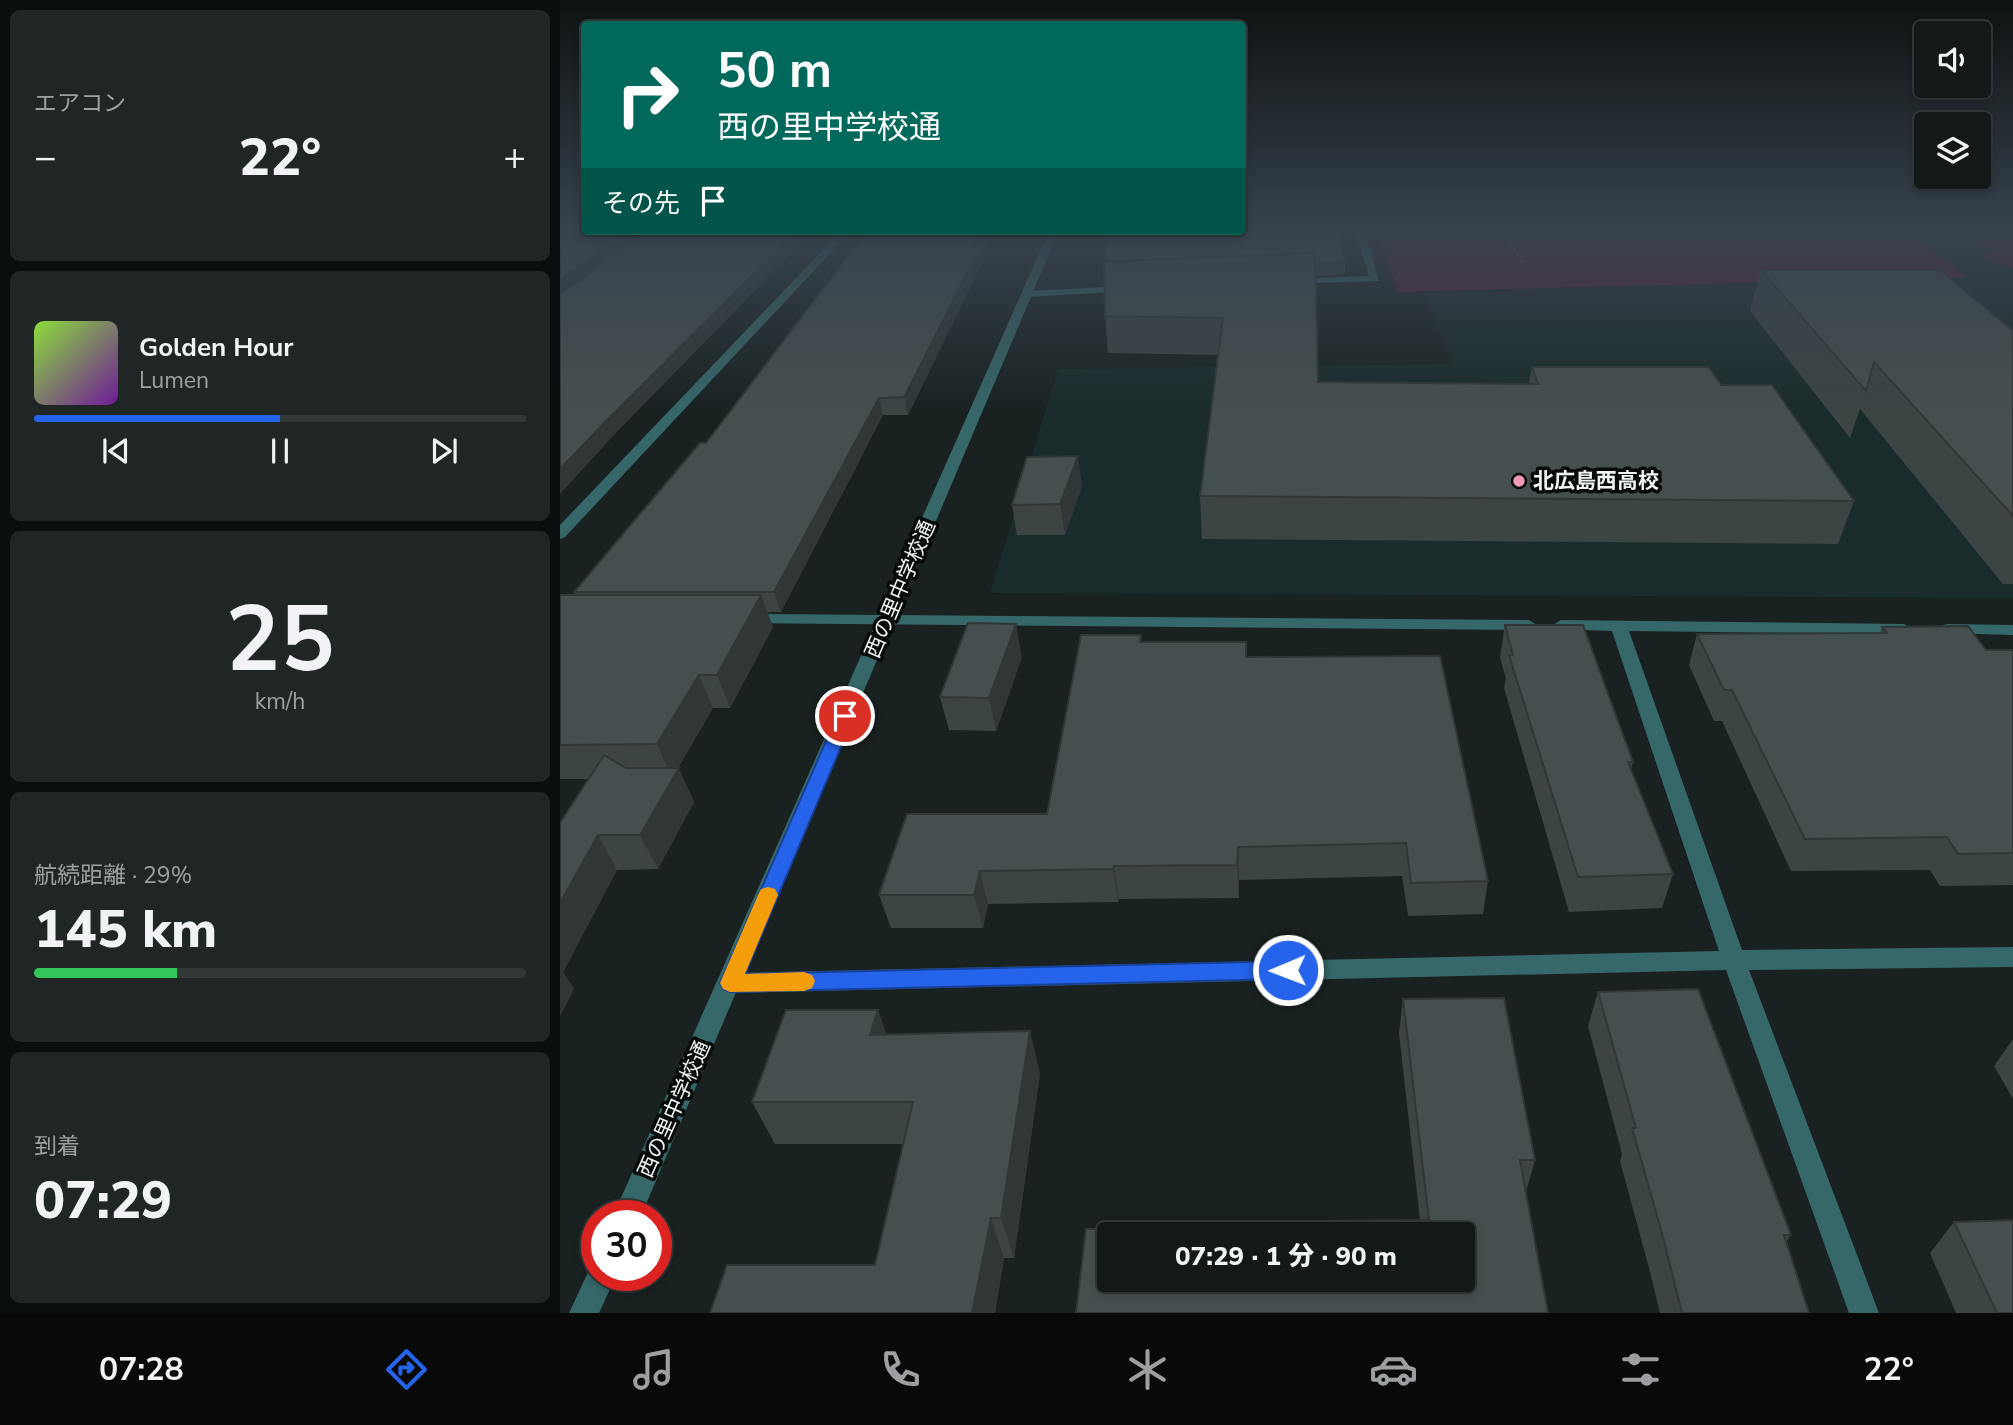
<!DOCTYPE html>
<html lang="ja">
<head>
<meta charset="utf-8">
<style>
  :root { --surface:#131919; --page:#202626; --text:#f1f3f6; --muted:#9da0a2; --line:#323838; --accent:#2563eb }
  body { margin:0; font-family:"Nunito Sans","Noto Sans JP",sans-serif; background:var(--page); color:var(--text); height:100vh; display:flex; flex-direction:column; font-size:26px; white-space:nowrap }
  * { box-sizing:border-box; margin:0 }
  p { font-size:23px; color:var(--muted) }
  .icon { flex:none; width:38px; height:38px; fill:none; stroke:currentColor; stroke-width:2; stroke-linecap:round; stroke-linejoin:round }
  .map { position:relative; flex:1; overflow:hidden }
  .drawer { display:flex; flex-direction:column; gap:10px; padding:10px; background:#0a0e0e; width:560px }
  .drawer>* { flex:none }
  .banner { position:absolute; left:21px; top:21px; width:665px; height:214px; border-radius:7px; box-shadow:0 4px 10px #0003,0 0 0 2px var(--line); background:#00695c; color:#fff; overflow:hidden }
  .controls { position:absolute; left:1354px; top:21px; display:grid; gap:14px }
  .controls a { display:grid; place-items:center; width:77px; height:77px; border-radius:7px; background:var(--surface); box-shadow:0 4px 10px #0003,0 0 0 2px var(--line); font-size:35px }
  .speed { position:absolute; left:21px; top:1200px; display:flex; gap:14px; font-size:35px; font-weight:700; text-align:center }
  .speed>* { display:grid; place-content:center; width:91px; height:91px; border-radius:50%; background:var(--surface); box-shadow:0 4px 10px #0003,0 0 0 2px var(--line); line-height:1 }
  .speed .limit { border:10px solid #d22; background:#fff; color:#111 }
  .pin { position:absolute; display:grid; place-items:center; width:60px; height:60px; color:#fff; margin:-30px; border:4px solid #fff; border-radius:50%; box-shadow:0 2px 7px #0007 }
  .me { position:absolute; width:77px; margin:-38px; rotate:269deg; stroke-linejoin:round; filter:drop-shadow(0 0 5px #0008) }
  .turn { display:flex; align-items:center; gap:24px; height:147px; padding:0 21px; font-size:32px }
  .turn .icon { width:91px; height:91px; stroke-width:2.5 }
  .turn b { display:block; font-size:49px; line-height:60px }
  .then { display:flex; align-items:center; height:66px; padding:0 21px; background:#0003; gap:14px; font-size:26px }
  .big { font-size:52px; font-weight:800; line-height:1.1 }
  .drawer .card { flex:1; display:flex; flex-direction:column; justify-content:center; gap:10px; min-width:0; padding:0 24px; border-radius:10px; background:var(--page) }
  .drawer .dial { align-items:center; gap:0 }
  .dial b { font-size:91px; line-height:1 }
  .song { display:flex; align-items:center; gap:21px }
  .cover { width:84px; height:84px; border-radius:10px; background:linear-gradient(135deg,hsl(90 70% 55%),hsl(280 70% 35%)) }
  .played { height:7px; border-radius:4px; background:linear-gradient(90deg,var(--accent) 50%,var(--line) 50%) }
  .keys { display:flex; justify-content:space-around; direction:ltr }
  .heat { display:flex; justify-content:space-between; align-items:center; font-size:38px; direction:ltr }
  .charge { height:10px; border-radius:5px; background:linear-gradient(90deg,#34c759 29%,var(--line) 0) }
  .trip { position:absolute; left:537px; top:1222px; width:378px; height:70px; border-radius:7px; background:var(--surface); box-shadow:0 4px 10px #0003,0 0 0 2px var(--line); font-weight:800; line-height:70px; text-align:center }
  .tab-bar { display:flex; height:112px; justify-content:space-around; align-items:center; background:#080a0a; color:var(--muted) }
  .tab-bar .icon { width:49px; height:49px }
  .tab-bar .selected { color:var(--accent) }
  .tab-bar b { font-size:32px; color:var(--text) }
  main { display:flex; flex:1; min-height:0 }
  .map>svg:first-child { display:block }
  .built { fill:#1a2b2b }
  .green { fill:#5c1f38 }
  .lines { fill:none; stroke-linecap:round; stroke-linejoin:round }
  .path { stroke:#626969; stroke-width:2.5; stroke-dasharray:3.5 3.5; stroke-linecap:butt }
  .minor { fill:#366869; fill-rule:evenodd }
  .tertiary { fill:#366869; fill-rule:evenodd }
  .wall { fill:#3c4444 }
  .shaded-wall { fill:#313737 }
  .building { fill:#464f4f; stroke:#313737; stroke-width:2; fill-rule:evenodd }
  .route { fill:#2563eb; stroke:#184099; stroke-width:2 }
  .slow { fill:#f59e0b }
  .poi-dot { fill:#f09ab7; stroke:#070a0a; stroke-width:2.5 }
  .labels { text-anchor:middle; stroke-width:7; stroke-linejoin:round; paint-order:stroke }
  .poi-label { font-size:21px; font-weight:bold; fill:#eff4f4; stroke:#070a0a; text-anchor:start }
  .street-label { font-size:21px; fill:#eff4f4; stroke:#070a0a }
</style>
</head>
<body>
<main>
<section class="drawer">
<div class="card"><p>エアコン</p>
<div class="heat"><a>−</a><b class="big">22°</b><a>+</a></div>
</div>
<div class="card">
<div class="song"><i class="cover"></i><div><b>Golden Hour</b><p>Lumen</p></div></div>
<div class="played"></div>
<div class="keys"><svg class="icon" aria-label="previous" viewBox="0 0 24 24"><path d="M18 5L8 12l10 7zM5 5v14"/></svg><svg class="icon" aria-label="pause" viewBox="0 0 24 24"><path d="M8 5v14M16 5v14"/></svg><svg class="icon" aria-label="next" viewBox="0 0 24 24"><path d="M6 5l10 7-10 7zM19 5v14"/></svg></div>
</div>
<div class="card dial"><b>25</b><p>km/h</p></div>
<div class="card"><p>航続距離 · 29%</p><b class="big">145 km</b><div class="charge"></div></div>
<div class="card"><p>到着</p><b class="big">07:29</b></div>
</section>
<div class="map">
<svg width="1453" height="1313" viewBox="0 0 1453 1313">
  <rect width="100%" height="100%" fill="#192121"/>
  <path class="built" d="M1349,230H1453V598L430,593L498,369L891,364L865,292L1404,277Z"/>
  <path class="green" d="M817,230H1349L1406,277L838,292Z
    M1453,232V268L1417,256L1432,251L1411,244Z"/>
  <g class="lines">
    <path class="path" d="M942,230L964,266
      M834,237L943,234"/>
    <path class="minor" d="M795,230H805L819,281L730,284V280L734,279L809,276Z
      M281,231H291L5,537L0,539V525Z
      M566,286L571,289L570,291L468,297L463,294L468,291Z
      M189,614L969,620L977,625L969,630L183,623L181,619Z
      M1001,620L1344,624L1352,629L1344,634L1069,631L1182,950L1453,947V967L1189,970L1319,1313H1289L1166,970L170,993L162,990L158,983L162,976L170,973L1159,951L1052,631L995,629L993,625Z
      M1389,624L1453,625V635L1383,633L1381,629L1383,625Z"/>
    <path class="tertiary" d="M489,231H499L81,1216H53Z
      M37,1263V1276H56L39,1313H9L31,1266Z"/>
  </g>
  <path class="wall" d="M307,231H438L422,252L423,261L348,415H323L221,612H207L213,627L170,708H153L118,768L134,802L98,869L57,870L3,972L14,989L0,1016V823L28,779H0V595H15L14,592L146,443Z
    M544,262H785V274L755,276L758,382L969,384L972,367L1161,385L1294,501L1278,544L642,539L640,496L658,355L548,353L545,316Z
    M1201,270L1453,331V584H1443L1300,409L1290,438L1190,311Z
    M522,486L505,535H457L452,505Z
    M945,625L1073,762L1071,769L1113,874L1102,908L1009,912L944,688L946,679L940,657Z
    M1322,627L1426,650H1453V885L1380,886L1370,870L1231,871L1162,721H1154L1129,665L1137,634L1320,633Z
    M582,642L687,657L928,881L923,914L848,916L842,876L679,880V898L559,899L558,902L428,904L423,928H331L319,895L487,814Z
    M462,657L436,731L389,730L380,697Z
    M1038,992L1231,1235L1226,1242L1249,1313H1100L1089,1268L1060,1161L1062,1154L1028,1026Z
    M843,999L975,1160L966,1192L988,1313H516L599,1230L860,1220L839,1033Z
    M327,1035L480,1073L454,1258H444L435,1313H150L315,1265L343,1144H215L192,1102Z
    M1453,1039V1099L1434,1066Z
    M1394,1222L1453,1313H1396L1370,1253Z"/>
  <path class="shaded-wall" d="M70,231H92L0,298V280Z
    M237,231H253L55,434L0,494V469L49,418Z
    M425,231H438L422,252L423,261L348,415L344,397L412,247Z
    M319,398L323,415L221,612L214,592Z
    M518,456L522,486L505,535L500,504Z
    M201,595L213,627L170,708L157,675Z
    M456,624L462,657L436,731L429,698Z
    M139,675L153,708L112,778L97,744Z
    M119,768L134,802L98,869L80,835Z
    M38,835L57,870L3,972L14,989L0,1016V903Z
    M678,847L679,880V898L677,865Z
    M554,866L559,899L558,902L553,869Z
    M420,871L428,904L423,928L414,895Z
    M318,1010L334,1053L310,1035Z
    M470,1031L480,1073L454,1258L441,1218Z
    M431,1218L444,1258L435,1313H412Z"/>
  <path class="building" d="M0,230H24V231H70L0,280Z
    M682,230H778L785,262L755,263V253L545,261V231H682Z
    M88,231H237L49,418L0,469V294Z
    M307,231H425L412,247L421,246L344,397L319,398L214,592H14L140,443H146Z
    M755,253L758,382L978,384L972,367H1149L1161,385H1212L1294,501L640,496L663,318L545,316L544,262Z
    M1201,270H1380L1453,331V516L1314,362L1306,391Z
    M518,456L500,504L452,505L467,457Z
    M0,595H201L157,675H139L97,744L0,745Z
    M408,623L456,624L429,698L380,697Z
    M945,625H1023L1073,762H1068L1113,874L1018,877L949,655H953Z
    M1408,626L1426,650H1453V853L1398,854L1387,837L1245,839L1172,690H1164L1137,634L1327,633L1322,627Z
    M521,635H581L580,642H686V657L880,656L928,881L851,883L846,843L678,847L677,865L554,866L553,869L420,871L414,895H319L347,814H487Z
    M44,755L66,768H119L80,835H38L0,903V823Z
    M1138,989L1231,1235H1224L1249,1313H1122L1103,1237L1072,1128H1076L1038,992Z
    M944,998L975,1160H960L988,1313H516L526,1229L598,1228V1230L760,1221L869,1220L843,999ZM550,1234H903V1279H550Z
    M226,1010H318L310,1035L470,1031L441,1218H431L412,1313H150L167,1265H315L353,1102H192Z
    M1453,1220V1313H1437L1394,1222Z"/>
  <linearGradient id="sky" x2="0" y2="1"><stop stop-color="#0e1212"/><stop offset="0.56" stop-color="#38434e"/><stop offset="1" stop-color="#38434e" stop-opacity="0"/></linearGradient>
  <rect width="1453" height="414" fill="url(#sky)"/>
  <path class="route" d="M285,710L294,716L185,974L728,961L735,964L738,970L735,977L728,979L170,992L163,989L160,983L277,716Z"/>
  <path class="slow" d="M208,887L215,889L218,895L185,974L244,972L252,975L255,981L252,988L244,991L170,992L163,989L160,983L198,895L201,889Z"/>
  <circle class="poi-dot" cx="959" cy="481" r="7"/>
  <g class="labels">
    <g class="poi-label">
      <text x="973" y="488">北広島西高校</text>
    </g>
    <g class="street-label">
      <text transform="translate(340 589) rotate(-67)" y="7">西の里中学校通</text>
      <text transform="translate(114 1109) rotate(-66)" y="7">西の里中学校通</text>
    </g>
  </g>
</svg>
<div class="controls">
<a><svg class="icon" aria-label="sound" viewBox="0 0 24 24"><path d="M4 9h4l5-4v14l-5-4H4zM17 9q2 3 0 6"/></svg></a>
<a><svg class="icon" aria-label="layers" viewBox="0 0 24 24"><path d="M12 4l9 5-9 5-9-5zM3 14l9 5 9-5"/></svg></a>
</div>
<div class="speed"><div class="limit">30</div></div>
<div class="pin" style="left:285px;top:716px;background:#d93025"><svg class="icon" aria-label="arrive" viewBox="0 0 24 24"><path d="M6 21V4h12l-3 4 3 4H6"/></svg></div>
<svg class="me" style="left:728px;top:970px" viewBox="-20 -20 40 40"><circle r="17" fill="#2563eb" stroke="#fff" stroke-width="3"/><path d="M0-11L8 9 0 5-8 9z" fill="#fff"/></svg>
<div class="trip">07:29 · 1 分 · 90 m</div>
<div class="banner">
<div class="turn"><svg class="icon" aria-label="right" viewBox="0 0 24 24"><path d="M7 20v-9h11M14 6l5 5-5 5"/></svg><div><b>50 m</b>西の里中学校通</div></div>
<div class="then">その先<svg class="icon" aria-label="arrive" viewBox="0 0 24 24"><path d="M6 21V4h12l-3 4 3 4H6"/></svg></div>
</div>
</div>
</main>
<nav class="tab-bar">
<b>07:28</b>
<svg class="icon selected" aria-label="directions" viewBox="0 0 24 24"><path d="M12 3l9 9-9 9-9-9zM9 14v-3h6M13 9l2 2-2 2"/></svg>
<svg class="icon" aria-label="music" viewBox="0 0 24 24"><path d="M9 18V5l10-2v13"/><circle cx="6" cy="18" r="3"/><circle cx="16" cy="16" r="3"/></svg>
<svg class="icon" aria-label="phone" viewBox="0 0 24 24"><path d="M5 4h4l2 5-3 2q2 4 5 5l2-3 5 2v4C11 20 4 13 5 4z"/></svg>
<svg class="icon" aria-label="climate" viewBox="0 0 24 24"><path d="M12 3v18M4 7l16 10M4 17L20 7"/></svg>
<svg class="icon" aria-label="car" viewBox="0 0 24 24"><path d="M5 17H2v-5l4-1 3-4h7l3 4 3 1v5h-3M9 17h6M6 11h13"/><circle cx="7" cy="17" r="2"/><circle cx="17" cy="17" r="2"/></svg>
<svg class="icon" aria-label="filters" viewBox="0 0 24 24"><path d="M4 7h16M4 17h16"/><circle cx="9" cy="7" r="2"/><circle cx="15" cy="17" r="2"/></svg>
<b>22°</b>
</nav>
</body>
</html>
